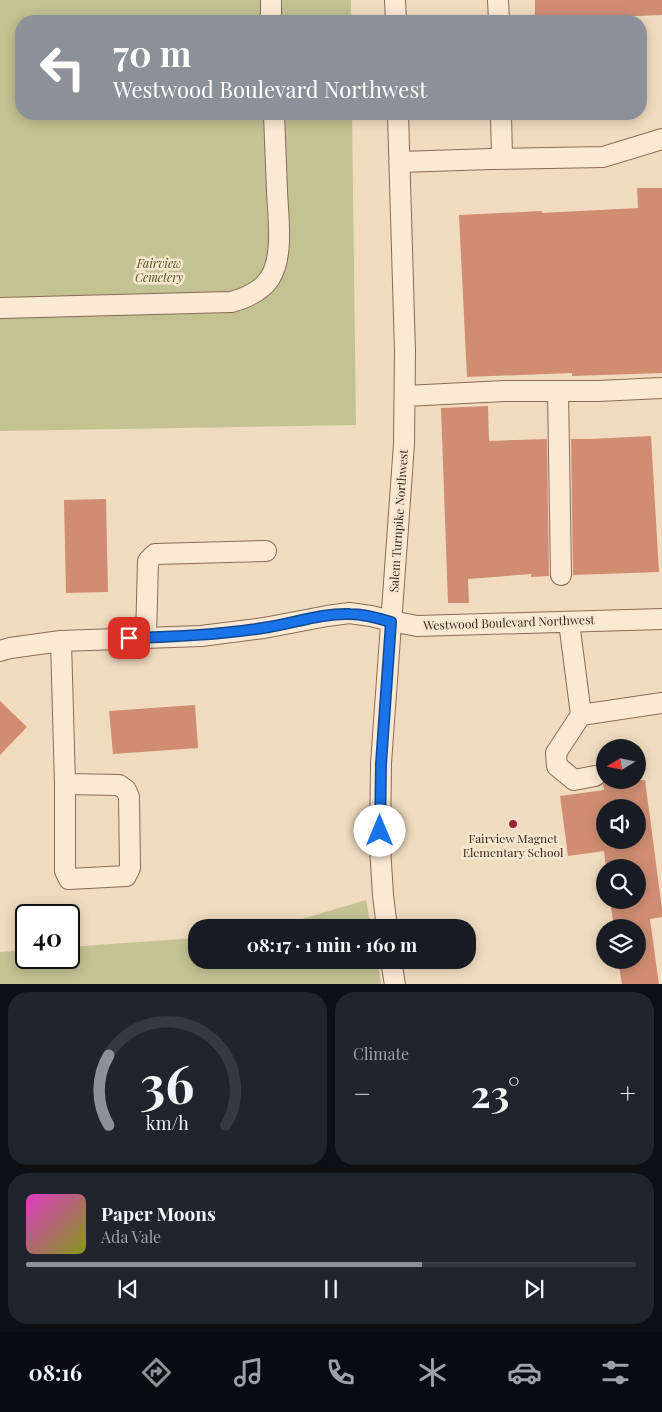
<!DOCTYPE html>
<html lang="en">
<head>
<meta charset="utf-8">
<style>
  :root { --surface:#171b24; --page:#20242c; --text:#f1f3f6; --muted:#9ea1a6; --line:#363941; --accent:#8c9099 }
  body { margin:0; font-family:"Playfair Display",serif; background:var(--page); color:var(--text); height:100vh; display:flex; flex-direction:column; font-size:19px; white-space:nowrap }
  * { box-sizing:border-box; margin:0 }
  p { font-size:16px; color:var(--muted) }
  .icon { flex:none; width:28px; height:28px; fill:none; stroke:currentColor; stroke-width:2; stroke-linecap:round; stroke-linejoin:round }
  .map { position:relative; height:984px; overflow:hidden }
  .drawer { display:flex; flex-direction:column; gap:8px; padding:8px; background:#0d0f14; flex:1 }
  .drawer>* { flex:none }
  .banner { position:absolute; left:15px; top:15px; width:632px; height:105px; border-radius:20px; box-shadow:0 2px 12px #0003; background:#8c9099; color:#fff; overflow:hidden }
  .needle { width:32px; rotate:260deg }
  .fabs { position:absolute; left:596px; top:739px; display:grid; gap:10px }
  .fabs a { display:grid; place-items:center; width:50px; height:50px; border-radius:50%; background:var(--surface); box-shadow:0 2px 12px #0003; font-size:25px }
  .speed { position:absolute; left:15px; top:904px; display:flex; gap:10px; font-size:25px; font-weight:700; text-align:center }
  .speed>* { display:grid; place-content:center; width:65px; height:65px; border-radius:50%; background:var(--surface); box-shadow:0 2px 12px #0003; line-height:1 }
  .speed .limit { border:2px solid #111; border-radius:8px; background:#fff; color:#111 }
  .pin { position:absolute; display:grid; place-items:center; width:42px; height:42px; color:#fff; margin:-21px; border-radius:10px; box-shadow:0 2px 8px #0006 }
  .me { position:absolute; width:55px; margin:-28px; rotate:0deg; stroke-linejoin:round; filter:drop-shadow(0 0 4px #0008) }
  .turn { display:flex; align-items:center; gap:18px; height:105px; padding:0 15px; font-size:22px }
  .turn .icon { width:65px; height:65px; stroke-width:2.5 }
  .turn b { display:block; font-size:35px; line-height:42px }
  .big { font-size:38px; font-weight:700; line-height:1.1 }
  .drawer .tile { flex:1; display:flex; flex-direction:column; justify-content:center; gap:8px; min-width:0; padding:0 18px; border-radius:20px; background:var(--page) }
  .drawer .dial { align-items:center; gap:0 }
  .dial svg { height:130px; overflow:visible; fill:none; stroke:var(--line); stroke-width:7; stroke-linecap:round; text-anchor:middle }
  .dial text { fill:var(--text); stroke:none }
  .song { display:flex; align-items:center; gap:15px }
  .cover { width:60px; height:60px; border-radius:8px; background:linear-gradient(135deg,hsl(310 70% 55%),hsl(70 70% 35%)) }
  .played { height:5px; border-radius:2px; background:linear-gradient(90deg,var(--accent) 65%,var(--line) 65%) }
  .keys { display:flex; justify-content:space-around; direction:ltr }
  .heat { display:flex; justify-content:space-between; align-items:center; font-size:28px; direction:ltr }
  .drawer .tiles { flex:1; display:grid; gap:8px; grid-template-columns:1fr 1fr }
  .tile:last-child { grid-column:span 2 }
  .trip { position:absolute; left:188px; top:919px; width:288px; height:50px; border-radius:20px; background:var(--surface); box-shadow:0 2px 12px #0003; font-weight:700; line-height:50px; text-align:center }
  .dock { display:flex; height:80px; justify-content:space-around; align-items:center; background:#090b0e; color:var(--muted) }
  .dock .icon { width:35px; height:35px }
  .dock .active { color:var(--accent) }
  .dock b { font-size:22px; color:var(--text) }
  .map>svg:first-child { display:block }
  .cemetery { fill:#c3c293 }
  .building { fill:#d08d73; fill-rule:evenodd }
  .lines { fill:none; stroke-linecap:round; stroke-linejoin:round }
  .minor-casing { stroke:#8a6b56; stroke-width:22 }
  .minor { stroke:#fbe9d3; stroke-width:20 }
  .route-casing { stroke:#114b97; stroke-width:12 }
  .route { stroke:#1a73e8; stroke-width:9 }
  .poi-dot { fill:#9c2335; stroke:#f7e6cf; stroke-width:2 }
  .labels { text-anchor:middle; stroke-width:5; stroke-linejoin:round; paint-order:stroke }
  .park-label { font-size:12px; font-style:italic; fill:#505621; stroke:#f7e6cf }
  .street-label { font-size:12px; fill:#38261c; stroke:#f7e6cf }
  .poi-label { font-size:12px; fill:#38261c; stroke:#f7e6cf }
</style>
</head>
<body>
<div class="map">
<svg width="662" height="985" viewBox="0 0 662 985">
  <rect width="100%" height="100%" fill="#f0dbbf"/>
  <path class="cemetery" d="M0,0H351V21H21V114H352L356,425L0,431Z
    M366,900L371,927H275Z
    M196,938V960H377L381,984H0V952L26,950V958H69V947Z"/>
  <path class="building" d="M535,0H662V15L535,20Z
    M637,188H662V373L572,376V373L467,377L459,215L542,211V213L638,208Z
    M488,406L489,441L547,439L549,576L531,577V574L468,579L469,603H448L441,408Z
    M651,436L659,572L573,575L571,439H590Z
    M106,499L108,592L66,593L64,500Z
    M0,701L27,727L0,755Z
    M195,705L198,748L113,754L109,711Z
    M606,780H645L662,909V917L650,919L659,985H622L618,960H638V928H614L610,900H638V868H606L604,851L568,856L560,796L604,790L603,784ZM605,808H638V840H605Z"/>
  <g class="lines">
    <defs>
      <path id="minor" d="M271,0V21
        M395,0L396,21
        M498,0L499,21
        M501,114L502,159
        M400,162L491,159L603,157L662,139
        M0,308L231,302C246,298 261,292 270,278C284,256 278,216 277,191C276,165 275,139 274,114
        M558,391L561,575
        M405,396L505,391H598L662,388
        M569,622L581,715
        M146,638L148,561L155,554L266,551
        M61,641L65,784L119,785L126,790L129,797L130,868L126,876L69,879L65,871V784
        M0,651L10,648L61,641L201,636L264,628L327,616L349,613L371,616L391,621L417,626L662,619
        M595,776L574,780L557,766L556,753L581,715L662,703
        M387,928L383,895L380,847L381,763L404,444L405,351L398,114
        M391,960L395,985"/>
    </defs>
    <use href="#minor" class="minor-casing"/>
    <use href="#minor" class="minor"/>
  </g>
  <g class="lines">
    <defs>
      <path id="route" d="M129,638C174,637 218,635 263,628C292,624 321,613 350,614C364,614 378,618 391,622L381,764L380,831"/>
    </defs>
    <use href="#route" class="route-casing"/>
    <use href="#route" class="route"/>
  </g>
  <circle class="poi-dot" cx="513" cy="824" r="5"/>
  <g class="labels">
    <g class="park-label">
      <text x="159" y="268">Fairview<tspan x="159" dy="14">Cemetery</tspan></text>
    </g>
    <g class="street-label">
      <text transform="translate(399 521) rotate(-86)" y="4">Salem Turnpike Northwest</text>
      <text transform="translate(509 623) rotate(-2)" y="4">Westwood Boulevard Northwest</text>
    </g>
    <g class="poi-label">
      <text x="513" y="843">Fairview Magnet<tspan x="513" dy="14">Elementary School</tspan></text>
    </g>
  </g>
</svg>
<div class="fabs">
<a><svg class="needle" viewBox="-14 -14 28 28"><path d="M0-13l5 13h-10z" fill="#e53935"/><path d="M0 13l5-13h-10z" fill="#9ea1a6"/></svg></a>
<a><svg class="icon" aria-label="sound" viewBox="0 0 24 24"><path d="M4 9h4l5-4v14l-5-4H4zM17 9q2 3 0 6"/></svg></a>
<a><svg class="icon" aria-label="search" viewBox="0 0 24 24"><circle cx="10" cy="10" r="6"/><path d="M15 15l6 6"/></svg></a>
<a><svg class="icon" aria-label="layers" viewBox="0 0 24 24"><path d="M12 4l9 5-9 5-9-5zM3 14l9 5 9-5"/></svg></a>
</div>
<div class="speed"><div class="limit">40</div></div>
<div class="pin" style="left:129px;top:638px;background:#d93025"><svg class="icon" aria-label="arrive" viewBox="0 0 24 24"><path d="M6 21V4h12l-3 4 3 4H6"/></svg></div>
<svg class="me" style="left:380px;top:831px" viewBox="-20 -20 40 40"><circle r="19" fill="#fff"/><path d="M0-13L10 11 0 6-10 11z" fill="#1a73e8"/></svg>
<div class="trip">08:17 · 1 min · 160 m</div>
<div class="banner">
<div class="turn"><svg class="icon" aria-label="left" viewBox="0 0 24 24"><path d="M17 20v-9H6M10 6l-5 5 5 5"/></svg><div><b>70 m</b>Westwood Boulevard Northwest</div></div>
</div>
</div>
<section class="drawer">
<div class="tiles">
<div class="tile dial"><svg viewBox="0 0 100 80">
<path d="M14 69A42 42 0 1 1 86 69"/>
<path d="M14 69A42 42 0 0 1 14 26" stroke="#8c9099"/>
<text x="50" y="56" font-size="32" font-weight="700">36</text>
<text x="50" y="72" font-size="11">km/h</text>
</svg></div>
<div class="tile"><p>Climate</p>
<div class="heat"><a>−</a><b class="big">23°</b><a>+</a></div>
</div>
<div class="tile">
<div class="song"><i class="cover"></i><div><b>Paper Moons</b><p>Ada Vale</p></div></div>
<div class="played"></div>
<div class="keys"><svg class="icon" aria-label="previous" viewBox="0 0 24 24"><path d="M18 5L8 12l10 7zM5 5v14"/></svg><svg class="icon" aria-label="pause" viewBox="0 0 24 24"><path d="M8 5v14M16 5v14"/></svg><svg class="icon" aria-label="next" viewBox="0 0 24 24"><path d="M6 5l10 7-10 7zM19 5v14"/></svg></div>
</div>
</div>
</section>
<nav class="dock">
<b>08:16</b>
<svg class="icon active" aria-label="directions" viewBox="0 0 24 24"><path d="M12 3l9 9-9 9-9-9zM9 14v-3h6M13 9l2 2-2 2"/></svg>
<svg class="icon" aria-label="music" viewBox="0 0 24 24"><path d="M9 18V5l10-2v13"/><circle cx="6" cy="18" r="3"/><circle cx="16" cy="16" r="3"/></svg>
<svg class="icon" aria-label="phone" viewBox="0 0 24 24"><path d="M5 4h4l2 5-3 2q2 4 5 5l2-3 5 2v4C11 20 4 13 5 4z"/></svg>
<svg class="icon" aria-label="climate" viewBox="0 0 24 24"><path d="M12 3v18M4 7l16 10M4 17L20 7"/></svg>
<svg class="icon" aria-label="car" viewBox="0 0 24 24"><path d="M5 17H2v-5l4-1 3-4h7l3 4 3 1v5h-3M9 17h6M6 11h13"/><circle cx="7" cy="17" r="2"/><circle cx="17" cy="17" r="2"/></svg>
<svg class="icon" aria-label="filters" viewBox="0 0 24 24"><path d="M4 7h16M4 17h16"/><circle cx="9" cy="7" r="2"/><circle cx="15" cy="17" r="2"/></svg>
</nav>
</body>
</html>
